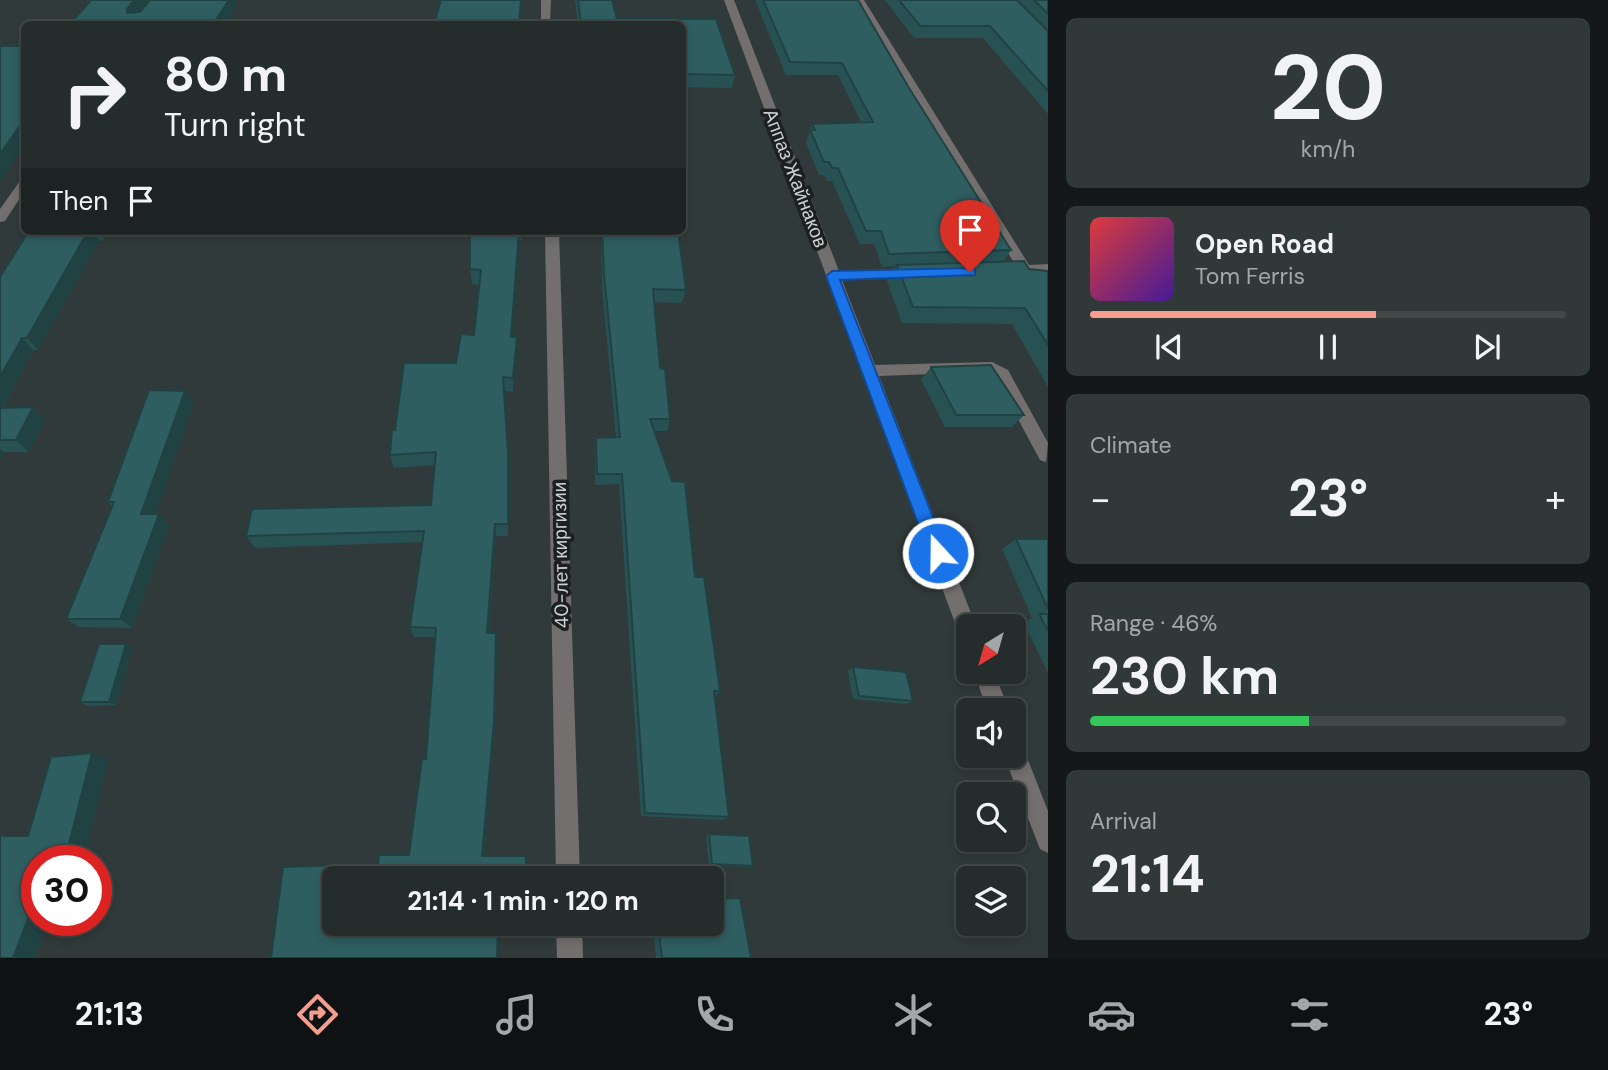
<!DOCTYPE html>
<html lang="en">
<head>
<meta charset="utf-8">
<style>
  :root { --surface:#252c2c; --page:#313838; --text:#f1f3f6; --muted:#a3a7a9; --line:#424848; --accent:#f59d8e }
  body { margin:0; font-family:"DM Sans",sans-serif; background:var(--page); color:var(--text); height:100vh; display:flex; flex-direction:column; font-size:26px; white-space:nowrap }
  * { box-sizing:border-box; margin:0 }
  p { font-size:23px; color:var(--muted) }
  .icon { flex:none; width:38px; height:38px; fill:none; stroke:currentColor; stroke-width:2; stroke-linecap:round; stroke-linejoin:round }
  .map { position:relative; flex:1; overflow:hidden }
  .side { display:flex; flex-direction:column; gap:18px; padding:18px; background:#141818; width:560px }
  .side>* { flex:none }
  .hud { position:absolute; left:21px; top:21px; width:665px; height:214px; border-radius:10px; box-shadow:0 4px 10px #0003,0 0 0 2px var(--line); background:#252c2c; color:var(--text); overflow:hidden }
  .needle { width:46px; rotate:217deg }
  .controls { position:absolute; left:956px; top:614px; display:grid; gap:14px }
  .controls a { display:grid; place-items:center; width:70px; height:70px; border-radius:10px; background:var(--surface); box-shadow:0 4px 10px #0003,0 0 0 2px var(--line); font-size:35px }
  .speed { position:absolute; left:21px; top:845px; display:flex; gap:14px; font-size:35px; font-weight:700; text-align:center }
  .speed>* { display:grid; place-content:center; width:91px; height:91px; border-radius:50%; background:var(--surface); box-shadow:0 4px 10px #0003,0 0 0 2px var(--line); line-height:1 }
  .speed .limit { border:10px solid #d22; background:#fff; color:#111 }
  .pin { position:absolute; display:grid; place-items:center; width:60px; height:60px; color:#fff; margin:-72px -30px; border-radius:50% 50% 50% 0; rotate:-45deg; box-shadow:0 0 7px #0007 }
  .pin .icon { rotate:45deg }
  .me { position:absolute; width:77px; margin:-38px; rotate:339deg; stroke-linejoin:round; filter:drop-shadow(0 0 5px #0008) }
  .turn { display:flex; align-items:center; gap:24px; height:147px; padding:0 28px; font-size:32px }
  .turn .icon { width:91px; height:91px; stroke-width:2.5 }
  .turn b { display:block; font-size:49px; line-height:60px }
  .then { display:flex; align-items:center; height:66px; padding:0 28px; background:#0003; gap:14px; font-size:26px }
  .big { font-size:52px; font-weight:700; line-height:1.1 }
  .side .widget { flex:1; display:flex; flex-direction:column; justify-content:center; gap:10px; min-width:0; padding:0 24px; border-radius:10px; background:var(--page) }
  .side .dial { align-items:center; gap:0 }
  .dial b { font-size:91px; line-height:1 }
  .song { display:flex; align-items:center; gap:21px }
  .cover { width:84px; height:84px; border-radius:10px; background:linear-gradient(135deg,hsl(0 70% 55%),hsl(260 70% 35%)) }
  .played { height:7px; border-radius:4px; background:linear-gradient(90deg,var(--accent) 60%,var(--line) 60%) }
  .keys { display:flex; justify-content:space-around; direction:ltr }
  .heat { display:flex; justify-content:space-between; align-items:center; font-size:38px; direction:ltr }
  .charge { height:10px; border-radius:5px; background:linear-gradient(90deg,#34c759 46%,var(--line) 0) }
  .trip { position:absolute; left:322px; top:866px; width:402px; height:70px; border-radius:10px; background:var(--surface); box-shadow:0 4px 10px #0003,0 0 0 2px var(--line); font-weight:700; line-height:70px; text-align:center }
  .tabs { display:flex; height:112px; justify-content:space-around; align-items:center; background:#0f1212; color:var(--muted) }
  .tabs .icon { width:49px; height:49px }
  .tabs .active { color:var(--accent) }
  .tabs b { font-size:32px; color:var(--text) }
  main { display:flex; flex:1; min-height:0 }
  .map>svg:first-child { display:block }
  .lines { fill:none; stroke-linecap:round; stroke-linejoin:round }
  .minor { fill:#736f6e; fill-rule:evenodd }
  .wall { fill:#285153 }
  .shaded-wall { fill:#214243 }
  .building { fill:#2f5e60; stroke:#214243; stroke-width:2 }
  .route { fill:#1a73e8; stroke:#114b97; stroke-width:2 }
  .labels { text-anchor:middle; stroke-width:7; stroke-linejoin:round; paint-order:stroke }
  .street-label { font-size:19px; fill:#ced4d4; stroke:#1c2020 }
</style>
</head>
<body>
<main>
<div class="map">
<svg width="1048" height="958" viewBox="0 0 1048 958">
  <rect width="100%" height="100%" fill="#313a3a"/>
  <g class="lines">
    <path class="minor" d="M541,0H551L550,24H541Z
      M724,0H734L839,271L915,268L922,273L915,278L842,280L875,365L992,362L1008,370L1048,443L1046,462L1040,460L996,378L985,372L879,376L976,626H968V641L961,638L958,631Z
      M854,0H864L1029,265L1048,264V274H1008V268L1016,266Z
      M24,180V192L5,221L0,222V209L20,181Z
      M545,231H559L580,878H556Z
      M974,672H994L1009,710H987Z
      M1013,739L1021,742L1048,811V853L1040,849L1004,756H1013Z
      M556,924H582L583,958H557Z"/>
  </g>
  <path class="wall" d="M575,0H612L617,19H716L735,75L732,88L682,87V24H578Z
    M755,0H858L909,88L1011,250L1003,262L1029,269L1048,271V387L1012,324L902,323L887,281L896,266L882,267L874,244H860L832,181H827L824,175H819L806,143L812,124L861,122L838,75H786Z
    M885,0H1048V114L983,38H914Z
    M29,231H109L105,240L99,241L38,350H33L3,408L33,407L45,420L29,452H4L0,459V277Z
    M470,231H521L522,240H519L512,337L517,352L513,392L504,391L509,467L508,536H496L489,633H496L497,642L495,728L484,856L334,878L378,864L409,855L426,759L435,637H414L410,627L422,542L255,548L246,536L431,505L435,465L394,468L390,455L395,430L456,363L474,335L479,285L472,284L470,269Z
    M596,231H678L686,290L682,303L654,302L660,368L670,419L667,431H654L695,577L720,691L715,697L729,817L722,820L641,816L619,484L595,485V449L596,438L616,437L602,287L601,236H596Z
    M931,367L1024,415L1012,427H945L921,380Z
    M185,391L194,403L155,514L169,525L132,628L79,627L66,619L112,506L108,502Z
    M1016,539H1048V673L1024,623L1032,618L1002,549Z
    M132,648L116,705L88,706L80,702Z
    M853,667L913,701L906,704L853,699L848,671Z
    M92,753L108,759L87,847L74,848L37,920H48L34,958H0L28,836Z
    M709,834L753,866L748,867L709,865L706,835Z
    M653,924H712L751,958H656Z"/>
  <path class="shaded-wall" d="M134,0H149L133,22L127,13V9Z
    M229,0H235L237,6L226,24H213Z
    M24,120V146L0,182V154Z
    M88,231H92L99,241L38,350L27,338Z
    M99,231H109L105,240Z
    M519,231V240L511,351V337Z
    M517,337V352L513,392V378Z
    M22,338L33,350L0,413V377Z
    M185,391L194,403L152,524L141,514Z
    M33,407L45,420L29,452L16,440Z
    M0,449L4,452L0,459Z
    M159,514L169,525L132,628L120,619Z
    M495,524L496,536L488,642L487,633Z
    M496,633L497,642L495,728L484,858L482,856Z
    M126,644L132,648L116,705L109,702Z
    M92,753L108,759L87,847L69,844Z
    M55,846L74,848L69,861H49Z
    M37,895V920H48L34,958H13Z
    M498,924H499L498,958H497Z"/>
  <path class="building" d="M91,0H134L127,9V13L140,12L150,0H229L213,24H70Z
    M441,0H521L519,24H434Z
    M578,0H612L617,19H716L735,75L682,74V24H581Z
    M763,0H858L909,88L1011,250L889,254L881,231H866L838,168H832L829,162H824L810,130H815L812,124L873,122L842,63L790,62Z
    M899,0H1017L1048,31V91L990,26H920Z
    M1034,0H1048V14Z
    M0,46H24V120L0,154Z
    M29,231H88L27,338H22L0,377V277Z
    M470,231H519L511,337H517L513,378L503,377L508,454V524H495L487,633H496L494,721L482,856H526V878H334V924H498L497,958H271L283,867L378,864L379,855H409L422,759H426L436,628L410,627L424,531L246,536L252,509L431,505L436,452L390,455L392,430H395L404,363H456L461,334L474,335L481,270L470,269Z
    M602,231H678L686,290L653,289L660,368L665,369L670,419H650L672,481L685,482L695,577H704L720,691H714L729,817L645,813L622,474H597L596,438L620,437L604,274Z
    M1024,261L1029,269L1048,271V345L1025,308L913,307L897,265Z
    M991,365L1024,415H956L931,367Z
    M149,390L185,391L141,514H159L120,619H66L114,502H108Z
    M33,407L16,440H0V408Z
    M1016,539H1048V609Z
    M1039,614H1048V631Z
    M99,644H126L109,702H80Z
    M853,667L906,672L913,701L859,696Z
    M92,753L69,844L55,846L49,861H37V895L13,958H0V836H28L51,757Z
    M709,834L749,836L753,866L712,864Z
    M740,898L751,958H662L658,924H712V899Z"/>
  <path class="route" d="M970,268L975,269V275L840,280L947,553L944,558L938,561L932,558L929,553L826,276L832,271Z"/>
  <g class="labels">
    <g class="street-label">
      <text transform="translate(796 178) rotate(69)" y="7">Аппаз Жайнаков</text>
      <text transform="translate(560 555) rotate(-91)" y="7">40-лет киргизии</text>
    </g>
  </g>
</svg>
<div class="controls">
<a><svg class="needle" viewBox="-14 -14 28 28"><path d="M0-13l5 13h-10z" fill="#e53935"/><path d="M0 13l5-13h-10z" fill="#a3a7a9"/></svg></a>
<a><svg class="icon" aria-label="sound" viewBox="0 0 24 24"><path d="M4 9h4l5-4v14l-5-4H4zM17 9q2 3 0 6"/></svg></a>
<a><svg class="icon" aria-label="search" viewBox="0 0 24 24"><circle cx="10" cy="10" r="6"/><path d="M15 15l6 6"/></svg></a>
<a><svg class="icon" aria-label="layers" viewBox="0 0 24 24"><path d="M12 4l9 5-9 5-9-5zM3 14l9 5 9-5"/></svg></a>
</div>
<div class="speed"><div class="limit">30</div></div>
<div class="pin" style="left:970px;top:272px;background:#d93025"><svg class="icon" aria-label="arrive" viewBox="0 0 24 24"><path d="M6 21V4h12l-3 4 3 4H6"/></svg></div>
<svg class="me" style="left:938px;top:553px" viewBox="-20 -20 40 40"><circle r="17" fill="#1a73e8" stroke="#fff" stroke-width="3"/><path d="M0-11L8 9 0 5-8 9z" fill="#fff"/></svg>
<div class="trip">21:14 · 1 min · 120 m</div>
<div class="hud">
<div class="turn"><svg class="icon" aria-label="right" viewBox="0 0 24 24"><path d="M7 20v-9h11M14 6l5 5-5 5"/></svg><div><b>80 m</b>Turn right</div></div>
<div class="then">Then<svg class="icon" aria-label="arrive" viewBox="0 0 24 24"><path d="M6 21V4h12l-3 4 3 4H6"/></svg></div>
</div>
</div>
<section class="side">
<div class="widget dial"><b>20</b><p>km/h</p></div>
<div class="widget">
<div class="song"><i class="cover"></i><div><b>Open Road</b><p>Tom Ferris</p></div></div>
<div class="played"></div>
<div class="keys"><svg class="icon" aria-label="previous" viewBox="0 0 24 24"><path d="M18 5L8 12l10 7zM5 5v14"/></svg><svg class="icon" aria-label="pause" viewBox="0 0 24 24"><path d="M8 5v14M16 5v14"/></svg><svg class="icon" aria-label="next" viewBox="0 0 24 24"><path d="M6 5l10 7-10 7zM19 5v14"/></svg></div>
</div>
<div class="widget"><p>Climate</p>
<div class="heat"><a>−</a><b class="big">23°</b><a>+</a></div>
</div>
<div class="widget"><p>Range · 46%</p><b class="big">230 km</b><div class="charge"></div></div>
<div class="widget"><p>Arrival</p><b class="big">21:14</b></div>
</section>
</main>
<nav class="tabs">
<b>21:13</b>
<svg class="icon active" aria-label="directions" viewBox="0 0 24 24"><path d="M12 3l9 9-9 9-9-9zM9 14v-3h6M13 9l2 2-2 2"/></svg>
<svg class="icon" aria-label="music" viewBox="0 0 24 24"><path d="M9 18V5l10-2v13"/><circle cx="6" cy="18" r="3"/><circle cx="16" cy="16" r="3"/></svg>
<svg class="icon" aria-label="phone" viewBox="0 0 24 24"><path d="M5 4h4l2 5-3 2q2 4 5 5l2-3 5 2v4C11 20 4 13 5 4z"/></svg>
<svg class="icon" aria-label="climate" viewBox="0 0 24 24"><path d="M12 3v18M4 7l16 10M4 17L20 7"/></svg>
<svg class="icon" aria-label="car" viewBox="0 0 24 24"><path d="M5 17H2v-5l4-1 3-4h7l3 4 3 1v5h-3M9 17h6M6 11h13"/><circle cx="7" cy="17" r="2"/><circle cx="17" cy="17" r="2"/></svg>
<svg class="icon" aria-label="filters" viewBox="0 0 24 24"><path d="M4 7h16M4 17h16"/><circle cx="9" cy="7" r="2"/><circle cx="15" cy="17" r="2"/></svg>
<b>23°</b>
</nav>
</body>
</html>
